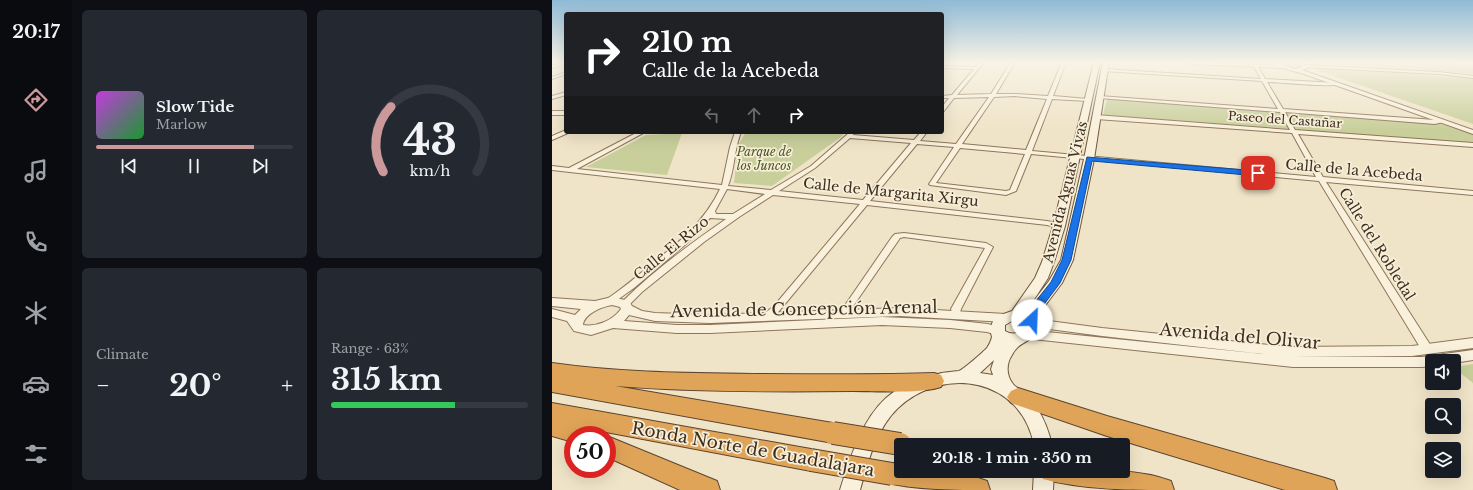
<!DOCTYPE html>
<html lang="en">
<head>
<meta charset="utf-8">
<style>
  :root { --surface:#171b24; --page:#242831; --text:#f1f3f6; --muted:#9ea1a6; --line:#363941; --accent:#cc999b }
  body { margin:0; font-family:"Libre Baskerville",serif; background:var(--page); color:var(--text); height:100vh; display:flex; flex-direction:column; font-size:15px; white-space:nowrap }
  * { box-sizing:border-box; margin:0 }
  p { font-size:13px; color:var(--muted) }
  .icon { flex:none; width:22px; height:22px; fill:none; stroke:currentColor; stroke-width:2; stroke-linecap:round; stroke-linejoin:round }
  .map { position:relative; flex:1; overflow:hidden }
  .sheet { display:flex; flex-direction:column; gap:10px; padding:10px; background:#0d0f14; width:480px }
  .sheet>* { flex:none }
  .top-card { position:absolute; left:12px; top:12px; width:380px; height:122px; border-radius:4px; box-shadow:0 4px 16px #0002; background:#202124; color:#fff; overflow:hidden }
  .buttons { position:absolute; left:873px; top:354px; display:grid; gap:8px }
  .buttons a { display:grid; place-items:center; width:36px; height:36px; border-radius:4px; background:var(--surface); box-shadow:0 4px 16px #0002; font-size:20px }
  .speed { position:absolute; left:12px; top:426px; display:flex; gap:8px; font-size:20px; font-weight:700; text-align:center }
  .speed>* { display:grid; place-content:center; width:52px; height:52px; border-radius:50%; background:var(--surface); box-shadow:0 4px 16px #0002; line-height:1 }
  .speed .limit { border:6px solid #d22; background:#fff; color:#111 }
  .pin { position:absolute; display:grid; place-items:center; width:34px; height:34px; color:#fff; margin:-17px; border-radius:8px; box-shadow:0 2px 6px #0006 }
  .me { position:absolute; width:44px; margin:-22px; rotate:25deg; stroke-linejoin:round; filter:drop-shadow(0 0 3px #0008) }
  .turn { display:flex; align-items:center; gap:14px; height:84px; padding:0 12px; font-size:18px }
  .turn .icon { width:52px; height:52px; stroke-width:2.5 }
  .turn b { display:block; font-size:28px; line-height:34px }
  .lanes { display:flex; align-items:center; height:38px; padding:0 12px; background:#0003; justify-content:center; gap:20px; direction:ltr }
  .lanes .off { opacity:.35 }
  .big { font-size:30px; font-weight:800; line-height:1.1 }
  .sheet .card { flex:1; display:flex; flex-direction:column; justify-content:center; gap:6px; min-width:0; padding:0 14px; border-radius:6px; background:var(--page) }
  .sheet .dial { align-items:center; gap:0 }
  .dial svg { height:104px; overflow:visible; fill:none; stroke:var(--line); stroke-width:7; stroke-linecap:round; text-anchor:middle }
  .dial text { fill:var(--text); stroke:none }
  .song { display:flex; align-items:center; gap:12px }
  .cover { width:48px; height:48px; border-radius:6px; background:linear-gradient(135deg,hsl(290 70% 55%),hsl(130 70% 35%)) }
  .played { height:4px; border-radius:2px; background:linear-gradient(90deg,var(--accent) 80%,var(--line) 80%) }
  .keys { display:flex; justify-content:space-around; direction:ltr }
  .heat { display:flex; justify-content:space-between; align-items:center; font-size:22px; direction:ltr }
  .charge { height:6px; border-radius:3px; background:linear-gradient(90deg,#34c759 63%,var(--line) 0) }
  .sheet .tiles { flex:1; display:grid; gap:10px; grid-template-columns:repeat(2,1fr) }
  .trip { position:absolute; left:342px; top:438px; width:236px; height:40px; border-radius:4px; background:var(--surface); box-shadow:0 4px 16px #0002; font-weight:800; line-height:40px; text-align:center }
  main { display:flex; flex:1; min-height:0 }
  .tab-bar { display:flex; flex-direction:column; width:72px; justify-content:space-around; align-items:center; background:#090b0e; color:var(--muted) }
  .tab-bar .icon { width:28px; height:28px }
  .tab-bar .current { color:var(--accent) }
  .tab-bar b { font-size:18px; color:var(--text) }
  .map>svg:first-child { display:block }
  .green { fill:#c9cf9b }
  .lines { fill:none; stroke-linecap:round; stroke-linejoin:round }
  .minor-casing { stroke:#8d765c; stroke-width:2 }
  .tertiary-casing { stroke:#8d765c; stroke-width:2 }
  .secondary-casing { stroke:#6f573f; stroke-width:2 }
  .motorway-casing { stroke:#5b4430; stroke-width:2 }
  .minor { fill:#faf1dc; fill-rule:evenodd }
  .tertiary { fill:#faf1dc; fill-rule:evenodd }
  .secondary { fill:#faf1dc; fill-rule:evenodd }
  .motorway { fill:#e0a458; fill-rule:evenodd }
  .motorway-bridge-casing { stroke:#5b4430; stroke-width:24; stroke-linecap:butt }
  .motorway-bridge { stroke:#e0a458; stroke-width:22 }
  .route { fill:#1a73e8; stroke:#114b97 }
  .labels { text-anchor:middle; stroke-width:3.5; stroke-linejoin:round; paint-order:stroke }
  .far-street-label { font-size:12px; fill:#3d2e20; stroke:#f7eed8 }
  .far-park-label { font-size:12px; font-style:italic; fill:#4d5a26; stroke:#f7eed8 }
  .street-label { font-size:14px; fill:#3d2e20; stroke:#f7eed8 }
  .near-street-label { font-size:17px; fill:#3d2e20; stroke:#f7eed8 }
</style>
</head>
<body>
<main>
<nav class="tab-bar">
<b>20:17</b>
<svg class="icon current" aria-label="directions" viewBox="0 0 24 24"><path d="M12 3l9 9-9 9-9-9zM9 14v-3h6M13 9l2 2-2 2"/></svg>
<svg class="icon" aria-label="music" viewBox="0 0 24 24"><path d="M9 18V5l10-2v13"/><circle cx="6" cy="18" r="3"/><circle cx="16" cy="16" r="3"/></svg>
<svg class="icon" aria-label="phone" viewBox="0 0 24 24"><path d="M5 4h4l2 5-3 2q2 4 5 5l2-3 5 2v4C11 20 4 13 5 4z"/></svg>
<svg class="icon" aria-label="climate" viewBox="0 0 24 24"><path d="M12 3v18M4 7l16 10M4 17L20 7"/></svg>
<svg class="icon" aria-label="car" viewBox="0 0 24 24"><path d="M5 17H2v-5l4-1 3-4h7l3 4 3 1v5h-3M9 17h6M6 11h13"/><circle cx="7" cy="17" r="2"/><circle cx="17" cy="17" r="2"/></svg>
<svg class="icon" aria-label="filters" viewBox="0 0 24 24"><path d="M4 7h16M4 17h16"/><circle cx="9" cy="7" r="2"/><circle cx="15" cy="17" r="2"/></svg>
</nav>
<section class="sheet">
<div class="tiles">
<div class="card">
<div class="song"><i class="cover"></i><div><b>Slow Tide</b><p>Marlow</p></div></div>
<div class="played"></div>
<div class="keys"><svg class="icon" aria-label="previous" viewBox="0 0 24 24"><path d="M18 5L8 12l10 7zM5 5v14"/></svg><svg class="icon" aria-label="pause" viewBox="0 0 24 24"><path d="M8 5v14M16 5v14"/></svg><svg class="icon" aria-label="next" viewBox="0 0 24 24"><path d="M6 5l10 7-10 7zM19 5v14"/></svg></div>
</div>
<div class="card dial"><svg viewBox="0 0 100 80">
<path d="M14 69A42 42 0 1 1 86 69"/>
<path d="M14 69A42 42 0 0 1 20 19" stroke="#cc999b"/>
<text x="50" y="56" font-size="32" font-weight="700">43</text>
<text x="50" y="72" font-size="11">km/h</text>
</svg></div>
<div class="card"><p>Climate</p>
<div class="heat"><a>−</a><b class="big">20°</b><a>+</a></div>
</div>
<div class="card"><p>Range · 63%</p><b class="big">315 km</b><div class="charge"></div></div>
</div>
</section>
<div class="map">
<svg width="921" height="490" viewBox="0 0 921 490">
  <rect width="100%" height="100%" fill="#f0e4c8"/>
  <path class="green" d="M748,62H896L921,66V74L855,68L767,64Z
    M767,69L845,73L921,79V124L764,70Z
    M555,99L886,123L921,135V143L551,115Z
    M194,132H293L289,137L220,186L182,183L186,145Z
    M130,133L115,175L34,167L94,135Z
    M921,364V383L902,368V367Z"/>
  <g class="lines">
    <defs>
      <path id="minor" d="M14,62V64L0,68V66Z
        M428,62H432L405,95L439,94L459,62H463L444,94H462L496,96L510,62H514L501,96L536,99L538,100L536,101L500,99L480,151L764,177L740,133L544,119L541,117L544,115L738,130L728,112L547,98L545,97L547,96L726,109L710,81L551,71L550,70L552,69L709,79L701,65L703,64L705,65L713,79L785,83L787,84C779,88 727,82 715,82L731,109L883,120H891V122L883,124L733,112L743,130L921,143V147L746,134L771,177L921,191V195L774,182L879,346L880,349L879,352L875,353L871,352L767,181L479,154L464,191L454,195L378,185L377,184L402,147L365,144L318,201L495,221L510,224L511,226L507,228L495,225L315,205L228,310C223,315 216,323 209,320L207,318L222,306L308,204L221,195L187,217L152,242L90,292L76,306H70L68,304L70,302C101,271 138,244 174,219L158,218L134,244L82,288L61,303H55L53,301L55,299C70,289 83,278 96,267C125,244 152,223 168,189L0,170V166L17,168L86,132H93L25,169L170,185L178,147L183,132H189C182,149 183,168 176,186L219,190L259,166L298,132H302L301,135L362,140L369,132H375L368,141L404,144L437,97L402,98L392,111L390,112V107L397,98H390V96L400,95L422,69L390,68V66L424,67ZM462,96L495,99L474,150L410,144L442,97ZM298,138L359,143L311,200L227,191L263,168ZM408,148L473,154L458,190L454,191L384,183ZM175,189L213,194L181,214H164L163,211Z
        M753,65L887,72L921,76V78L887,74L752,67V65Z
        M14,72V74L0,79V77Z
        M14,92V95L0,99V96Z
        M0,111H14V115H0Z
        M14,130V132H17L16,133L0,140V136Z
        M352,233L434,243L441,247L409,309L407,316H401L399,309L433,248L352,237L348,238L346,241L295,315H289L287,313L289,311L340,237L343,234Z"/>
      <path id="tertiary" d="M634,62L723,65L727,62H747L757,68L750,70L921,130V134L752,74L730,68L637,64ZM735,63L744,64L750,67L743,69L729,64Z
        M60,297L77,301L80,306L90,311L103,313L158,315L348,308L454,314L458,315L460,318L458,321L454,322L348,316L158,323L103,321L77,315L72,321L125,325H158L330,317L398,320L436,324L449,328L451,331L449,334L445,335L435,332L398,328L330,325L158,333H125L61,328L39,335L22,331L15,321L0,317V309L23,315L29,309L0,306V298L43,301ZM60,305L68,307L69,309C60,321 45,327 31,325C32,314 49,307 60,305Z
        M482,319L550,328L738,347L860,346L921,338V348L860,356L740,357H870L921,350V360L902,363V361H880V366L870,367H741L471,338L469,335L471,332L475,330L711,354L550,336L482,327L478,326L476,323L478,320Z"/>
      <path id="secondary" d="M542,62H548L513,226L502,262L496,278L474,312H476L480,303L497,281L509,260L532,159L551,62H557L542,159L521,260L510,283L492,307L487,320L490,326C481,344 468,339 460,355C454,364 454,375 461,384C464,388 470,390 473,393C477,397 481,403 485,408C492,419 497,432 500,445H482C469,378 392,365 346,408C324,429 316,462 308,490H288C298,459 309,421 334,398C348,386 367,377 386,374C392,372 400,372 407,371C411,370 431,352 435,348C437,345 439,341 440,337L438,329L441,321L446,316L460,311L483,278L490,262L501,226ZM467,320L474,323L476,326C470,333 461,336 453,331V325L460,321ZM442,360L439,369L441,375L428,373Z
        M482,471H502L501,490H481Z"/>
      <path id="motorway" d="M0,363C70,373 139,373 209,374C267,374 324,375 382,373L389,375L392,381L389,387C368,394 325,391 301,391C222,392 142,392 63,386L281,423L289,426L292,433L289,440L281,443L0,392Z
        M466,388L555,416L773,478L782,481L785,490H733L555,436L459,403L455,397L459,391Z
        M0,403L259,449L267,452L271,460L267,468L259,471L38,429L41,435H21V442L0,436Z
        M55,436L165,481L168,490H128L55,457Z
        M340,463L349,464V471C378,471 408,470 435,481L438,490C404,490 364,490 331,482L328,474L331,466Z
        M488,471C529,471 580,466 619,481L622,490C580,490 532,490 491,479Z"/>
    </defs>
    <use href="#minor" class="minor-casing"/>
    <use href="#tertiary" class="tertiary-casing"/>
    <use href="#secondary" class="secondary-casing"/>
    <use href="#motorway" class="motorway-casing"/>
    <use href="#minor" class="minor"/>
    <use href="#tertiary" class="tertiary"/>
    <use href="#secondary" class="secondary"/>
    <use href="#motorway" class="motorway"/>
    <defs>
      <path id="motorway-bridge" d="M281,433L348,444
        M259,460L340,474"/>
    </defs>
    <use href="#motorway-bridge" class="motorway-bridge-casing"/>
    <use href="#motorway-bridge" class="motorway-bridge"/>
  </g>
  <linearGradient id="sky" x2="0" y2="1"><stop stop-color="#8fbad6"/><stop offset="0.48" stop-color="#f8f3e6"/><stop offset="1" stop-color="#f8f3e6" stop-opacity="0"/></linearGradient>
  <rect width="921" height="130" fill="url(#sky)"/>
  <path class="route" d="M535,157L706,171L710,173L706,176L540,161L519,260L508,283L490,307L484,323H476L475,320L480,306L499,282L510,260Z"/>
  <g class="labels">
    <g class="far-street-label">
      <text transform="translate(733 120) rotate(4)" y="4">Paseo del Castañar</text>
    </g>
    <g class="far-park-label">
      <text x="212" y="156">Parque de<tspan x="212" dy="14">los Juncos</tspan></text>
    </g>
    <g class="street-label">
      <text transform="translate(802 170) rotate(5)" y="5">Calle de la Acebeda</text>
      <text transform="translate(339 192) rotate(6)" y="5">Calle de Margarita Xirgu</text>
      <text transform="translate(513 192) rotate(-76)" y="5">Avenida Aguas Vivas</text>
      <text transform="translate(825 244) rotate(58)" y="5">Calle del Robledal</text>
      <text transform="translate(119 248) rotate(-39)" y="5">Calle El Rizo</text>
    </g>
    <g class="near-street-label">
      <text transform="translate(252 309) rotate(-1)" y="6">Avenida de Concepción Arenal</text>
      <text transform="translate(688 336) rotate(5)" y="6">Avenida del Olivar</text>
      <text transform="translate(201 449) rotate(10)" y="6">Ronda Norte de Guadalajara</text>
    </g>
  </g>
</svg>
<div class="buttons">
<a><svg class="icon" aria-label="sound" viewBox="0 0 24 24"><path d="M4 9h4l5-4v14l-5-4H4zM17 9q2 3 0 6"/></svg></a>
<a><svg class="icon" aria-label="search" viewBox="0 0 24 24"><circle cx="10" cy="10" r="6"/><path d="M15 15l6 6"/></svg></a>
<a><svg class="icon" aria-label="layers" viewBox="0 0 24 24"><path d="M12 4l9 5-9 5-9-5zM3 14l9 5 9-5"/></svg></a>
</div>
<div class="speed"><div class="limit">50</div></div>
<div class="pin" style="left:706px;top:173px;background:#d93025"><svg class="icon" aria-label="arrive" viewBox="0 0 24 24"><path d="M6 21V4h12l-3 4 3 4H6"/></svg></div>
<svg class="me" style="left:480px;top:320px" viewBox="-20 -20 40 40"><circle r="19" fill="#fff"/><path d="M0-13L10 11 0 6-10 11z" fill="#1a73e8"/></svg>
<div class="trip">20:18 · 1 min · 350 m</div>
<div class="top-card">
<div class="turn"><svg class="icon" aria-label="right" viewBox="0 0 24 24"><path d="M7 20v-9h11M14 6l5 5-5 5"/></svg><div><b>210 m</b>Calle de la Acebeda</div></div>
<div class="lanes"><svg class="icon off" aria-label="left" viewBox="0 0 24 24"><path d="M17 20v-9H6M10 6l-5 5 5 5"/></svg><svg class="icon off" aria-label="ahead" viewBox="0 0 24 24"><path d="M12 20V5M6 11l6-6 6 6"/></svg><svg class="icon" aria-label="right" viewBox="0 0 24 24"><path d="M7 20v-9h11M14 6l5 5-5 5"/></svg></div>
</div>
</div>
</main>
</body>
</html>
